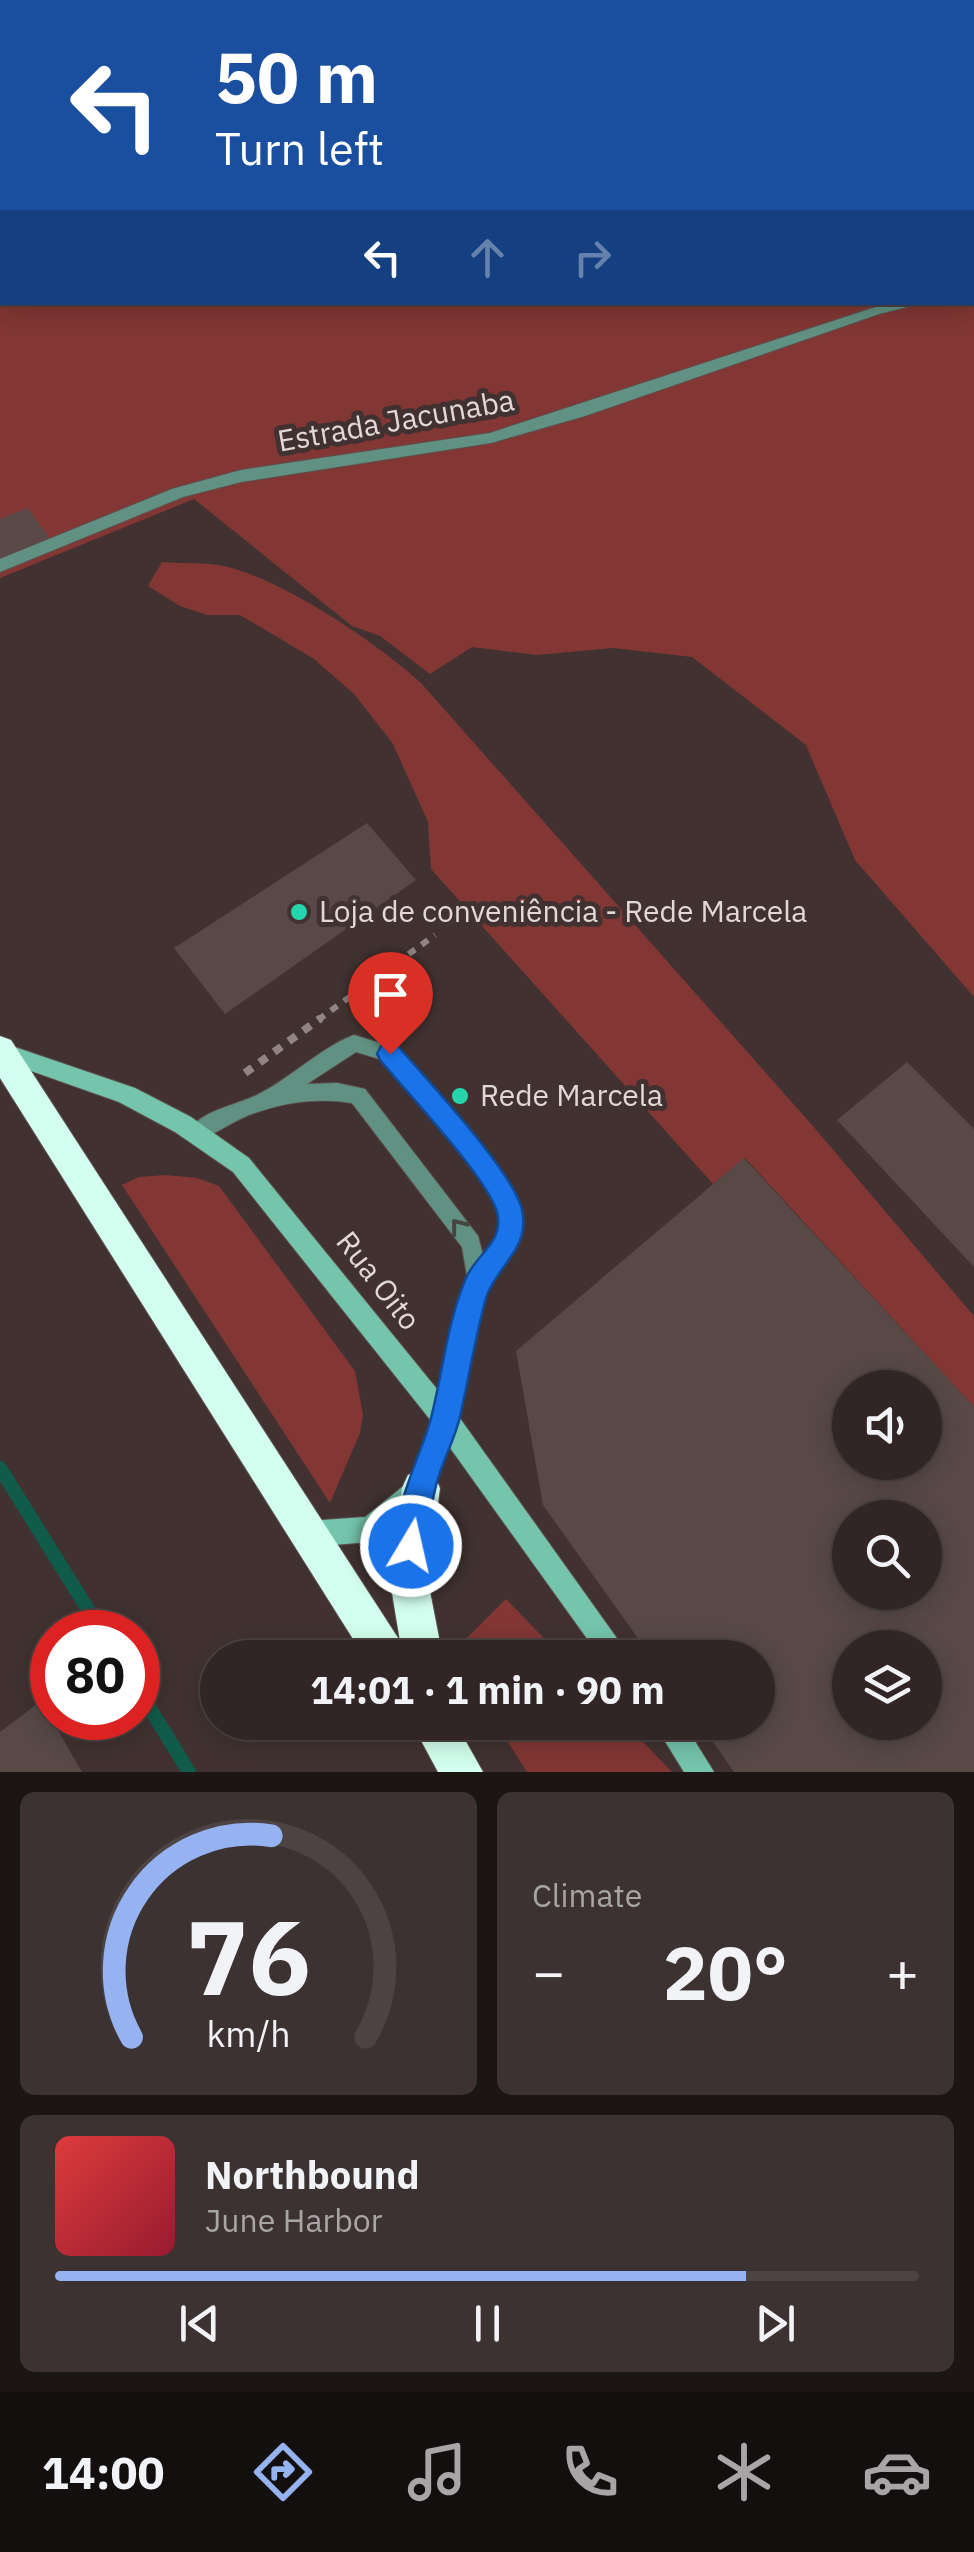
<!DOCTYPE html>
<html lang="en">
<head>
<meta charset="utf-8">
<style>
  :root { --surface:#312625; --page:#3d3232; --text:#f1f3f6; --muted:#a8a5a7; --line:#4c4342; --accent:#95b2f1 }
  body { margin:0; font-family:"IBM Plex Sans",sans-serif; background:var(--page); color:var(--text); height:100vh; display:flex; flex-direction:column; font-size:38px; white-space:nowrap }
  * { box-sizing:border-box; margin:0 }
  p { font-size:32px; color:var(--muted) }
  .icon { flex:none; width:55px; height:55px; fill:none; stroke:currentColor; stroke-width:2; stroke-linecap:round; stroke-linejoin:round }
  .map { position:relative; height:1772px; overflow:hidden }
  .sheet { display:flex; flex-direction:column; gap:20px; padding:20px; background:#1b1514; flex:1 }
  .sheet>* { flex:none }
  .guide { position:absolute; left:0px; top:0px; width:975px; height:305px; box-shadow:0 5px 25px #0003,0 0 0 2px var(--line); background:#1a4fa0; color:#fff; overflow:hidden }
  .controls { position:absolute; left:832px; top:1370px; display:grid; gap:20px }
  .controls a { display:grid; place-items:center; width:110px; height:110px; border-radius:50%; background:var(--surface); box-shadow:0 5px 25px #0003,0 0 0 2px var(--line); font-size:50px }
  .speed { position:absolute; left:30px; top:1610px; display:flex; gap:20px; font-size:50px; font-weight:700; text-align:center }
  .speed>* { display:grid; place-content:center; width:130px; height:130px; border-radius:50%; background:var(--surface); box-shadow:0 5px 25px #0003,0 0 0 2px var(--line); line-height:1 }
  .speed .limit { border:15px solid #d22; background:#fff; color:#111 }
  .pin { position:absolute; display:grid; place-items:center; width:85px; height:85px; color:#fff; margin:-102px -42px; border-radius:50% 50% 50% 0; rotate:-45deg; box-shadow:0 0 10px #0007 }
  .pin .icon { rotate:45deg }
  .me { position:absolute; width:110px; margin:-55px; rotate:9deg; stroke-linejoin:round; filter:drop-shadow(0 0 8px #0008) }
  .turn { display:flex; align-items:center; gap:35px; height:210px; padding:0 50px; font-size:45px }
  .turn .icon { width:130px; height:130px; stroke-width:2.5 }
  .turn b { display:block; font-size:70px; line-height:85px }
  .lanes { display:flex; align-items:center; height:95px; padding:0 50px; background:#0003; justify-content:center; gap:50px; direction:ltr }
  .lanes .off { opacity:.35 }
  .big { font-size:75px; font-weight:700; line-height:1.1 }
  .sheet .card { flex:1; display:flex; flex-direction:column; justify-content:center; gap:15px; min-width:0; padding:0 35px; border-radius:15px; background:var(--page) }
  .sheet .dial { align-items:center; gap:0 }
  .dial svg { height:260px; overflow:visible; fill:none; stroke:var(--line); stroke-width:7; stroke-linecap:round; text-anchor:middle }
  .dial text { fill:var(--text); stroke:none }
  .song { display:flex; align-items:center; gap:30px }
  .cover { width:120px; height:120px; border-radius:15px; background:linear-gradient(135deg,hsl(0 70% 55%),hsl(350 70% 35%)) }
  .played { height:10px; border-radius:5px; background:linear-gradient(90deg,var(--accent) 80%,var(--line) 80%) }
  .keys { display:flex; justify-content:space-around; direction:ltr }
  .heat { display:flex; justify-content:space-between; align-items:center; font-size:55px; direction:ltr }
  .sheet .tiles { flex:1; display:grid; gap:20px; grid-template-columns:1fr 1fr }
  .card:last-child { grid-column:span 2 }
  .trip { position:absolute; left:200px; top:1640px; width:575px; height:100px; border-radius:50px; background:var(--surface); box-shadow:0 5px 25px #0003,0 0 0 2px var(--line); font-weight:700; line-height:100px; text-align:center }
  .dock { display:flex; height:160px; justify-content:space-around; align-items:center; background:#140f0f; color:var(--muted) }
  .dock .icon { width:70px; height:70px }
  .dock .on { color:var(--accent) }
  .dock b { font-size:45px; color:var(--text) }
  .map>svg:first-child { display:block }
  .green { fill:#823734 }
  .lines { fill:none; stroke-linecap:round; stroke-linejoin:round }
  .stream-far1 { stroke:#105b49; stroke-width:8 }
  .stream { stroke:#105b49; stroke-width:14 }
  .building { fill:#584947; fill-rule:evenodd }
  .lane-casing { stroke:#5e504f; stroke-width:2 }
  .street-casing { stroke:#5e504f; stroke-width:2 }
  .secondary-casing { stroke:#5e504f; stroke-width:2 }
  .highway-casing { stroke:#5e504f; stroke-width:2 }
  .path-far1 { stroke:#918584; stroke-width:6; stroke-dasharray:8 8; stroke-linecap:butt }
  .path { stroke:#918584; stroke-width:8; stroke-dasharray:9 9; stroke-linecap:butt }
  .lane { fill:#619182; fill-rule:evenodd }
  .street { fill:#619182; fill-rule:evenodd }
  .secondary { fill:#75c4ac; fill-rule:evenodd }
  .highway { fill:#d2ffef; fill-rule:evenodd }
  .oneway { stroke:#474541 }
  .route { fill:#1a73e8; stroke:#114b97; stroke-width:2.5 }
  .poi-dot { fill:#27d5ad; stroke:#413231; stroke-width:4 }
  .labels { text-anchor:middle; stroke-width:10; stroke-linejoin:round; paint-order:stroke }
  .street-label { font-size:30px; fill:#e1d8d7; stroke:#413231 }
  .poi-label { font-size:30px; fill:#e1d8d7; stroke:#413231; text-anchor:start }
</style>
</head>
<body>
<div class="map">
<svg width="974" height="1772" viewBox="0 0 974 1772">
  <rect width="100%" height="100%" fill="#413231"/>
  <path class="green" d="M0,0H622L2,2L0,140Z
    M727,0H974V997L855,860L806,745L692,657L613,648L537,655L472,647L430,674L380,636L352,626L194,499L0,578V180L2,302H972V2H720Z
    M162,562C182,564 205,562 224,566C284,580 376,642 421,683L812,1125L974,1316V1407L745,1158L713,1184L431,869L428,822L393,744L355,695L314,659L240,615H207L180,606L148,586Z
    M166,1175L197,1178L219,1186L355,1371L363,1415L360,1433L330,1503L122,1185L139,1177Z
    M506,1599L562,1657H455L452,1653Z
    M496,1723H625L672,1772H527Z"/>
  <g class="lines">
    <path class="stream-far1" d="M613,2L621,0"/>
    <path class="stream" d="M0,1468L102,1632
      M138,1689L189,1772"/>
  </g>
  <path class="building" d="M28,508L51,540L0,561V519Z
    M367,823L416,880L225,1014L174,948Z
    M907,1062L974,1129V1267L837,1120Z
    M744,1158L974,1407V1772H734L699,1722H758V1658H652L543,1505L516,1351ZM850,1388H925V1462H850ZM850,1518H925V1592H850ZM850,1648H925V1722H850Z
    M41,1701L82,1772H0V1732Z"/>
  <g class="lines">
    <defs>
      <path id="lane" d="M354,1035L396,1048L487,1157L519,1208L521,1232L508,1261L487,1286L467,1355L456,1419L453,1427L445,1430L437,1427L434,1419L445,1355L468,1281L462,1247L352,1103C315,1097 277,1103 242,1118C228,1125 214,1134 199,1140L192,1137L189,1131C201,1110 238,1105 259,1094C291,1078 320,1048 354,1035ZM356,1052L383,1060L473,1169L499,1210L501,1232L494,1247L484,1259L478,1236L365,1089L337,1083L307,1084Z"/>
      <path id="street" d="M0,105H2V113H0Z
        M972,293H974V303L971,302Z
        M891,302H927L879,314L585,416L491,443L241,482L183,497L0,572V559L172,489L241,470L490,433Z"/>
      <path id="secondary" d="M0,1042L135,1088L191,1117L249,1158L454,1410L631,1658H601L448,1445L430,1497L379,1538L370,1542L308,1547L299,1543L295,1534L299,1525L308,1521L365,1517L411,1480L432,1422L233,1172L175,1132L119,1102L0,1060Z
        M653,1722H683L714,1772H684Z"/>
      <path id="highway" d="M0,1036L11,1040L400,1641L390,1581L402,1488L408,1475L421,1469L434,1475L440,1488L428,1581L443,1658H365L0,1078Z
        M411,1722H455L483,1772H438Z"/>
    </defs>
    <use href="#lane" class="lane-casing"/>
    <use href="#street" class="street-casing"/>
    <use href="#secondary" class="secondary-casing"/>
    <use href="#highway" class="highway-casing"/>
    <path class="path-far1" d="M318,1020L435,935"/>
    <path class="path" d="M245,1073L321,1018"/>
    <use href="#lane" class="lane"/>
    <use href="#street" class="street"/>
    <use href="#secondary" class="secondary"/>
    <use href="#highway" class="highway"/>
  </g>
  <defs><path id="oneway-chevron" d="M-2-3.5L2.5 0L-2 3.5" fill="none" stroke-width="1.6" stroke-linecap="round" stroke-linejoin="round" transform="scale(2.5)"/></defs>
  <use class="oneway" href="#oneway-chevron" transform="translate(458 1226) rotate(-128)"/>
  <path class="route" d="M390,1043L398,1046C426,1079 514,1172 522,1210C531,1249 496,1266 486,1298C475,1338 469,1377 460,1417C454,1442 440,1465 435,1490C429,1512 430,1536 421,1557L411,1561L400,1557C385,1520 422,1455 431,1418C443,1371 447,1323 466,1278C476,1254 505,1242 497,1212C487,1177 407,1093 381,1061L377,1054L381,1046Z"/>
  <g class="poi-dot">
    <circle cx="299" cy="912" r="10"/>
    <circle cx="460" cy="1096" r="10"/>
  </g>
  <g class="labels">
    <g class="street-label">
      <text transform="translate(396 421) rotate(-10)" y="10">Estrada Jacunaba</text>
      <text transform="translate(378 1281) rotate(52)" y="10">Rua Oito</text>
    </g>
    <g class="poi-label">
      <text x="319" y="922">Loja de conveniência - Rede Marcela</text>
      <text x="480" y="1106">Rede Marcela</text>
    </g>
  </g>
</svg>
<div class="controls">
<a><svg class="icon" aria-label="sound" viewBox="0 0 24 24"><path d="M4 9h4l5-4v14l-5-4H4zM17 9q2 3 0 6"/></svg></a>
<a><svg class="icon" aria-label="search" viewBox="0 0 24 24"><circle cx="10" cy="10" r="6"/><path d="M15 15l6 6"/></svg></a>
<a><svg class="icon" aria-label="layers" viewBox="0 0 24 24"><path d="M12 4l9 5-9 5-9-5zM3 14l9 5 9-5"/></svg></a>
</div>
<div class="speed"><div class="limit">80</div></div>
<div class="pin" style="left:390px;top:1054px;background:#d93025"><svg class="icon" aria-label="arrive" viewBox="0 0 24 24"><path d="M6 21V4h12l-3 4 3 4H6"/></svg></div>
<svg class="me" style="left:411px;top:1546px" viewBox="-20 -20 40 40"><circle r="17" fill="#1a73e8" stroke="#fff" stroke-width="3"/><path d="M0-11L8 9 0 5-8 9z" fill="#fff"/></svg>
<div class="trip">14:01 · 1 min · 90 m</div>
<div class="guide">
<div class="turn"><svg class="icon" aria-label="left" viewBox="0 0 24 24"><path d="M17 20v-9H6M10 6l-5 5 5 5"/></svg><div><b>50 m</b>Turn left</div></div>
<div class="lanes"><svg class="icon" aria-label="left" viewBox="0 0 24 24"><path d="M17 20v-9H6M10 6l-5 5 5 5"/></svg><svg class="icon off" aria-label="ahead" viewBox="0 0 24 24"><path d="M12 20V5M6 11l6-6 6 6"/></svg><svg class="icon off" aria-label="right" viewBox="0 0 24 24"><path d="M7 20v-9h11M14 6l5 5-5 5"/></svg></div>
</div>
</div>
<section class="sheet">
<div class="tiles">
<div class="card dial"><svg viewBox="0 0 100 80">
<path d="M14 69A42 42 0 1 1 86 69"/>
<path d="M14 69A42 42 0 0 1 57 7" stroke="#95b2f1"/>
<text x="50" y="56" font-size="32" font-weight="700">76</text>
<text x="50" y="72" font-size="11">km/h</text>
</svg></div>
<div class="card"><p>Climate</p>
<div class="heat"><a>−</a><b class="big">20°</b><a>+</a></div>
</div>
<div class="card">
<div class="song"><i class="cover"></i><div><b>Northbound</b><p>June Harbor</p></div></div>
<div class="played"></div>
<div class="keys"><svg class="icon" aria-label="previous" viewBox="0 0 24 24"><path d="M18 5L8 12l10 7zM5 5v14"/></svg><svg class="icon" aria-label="pause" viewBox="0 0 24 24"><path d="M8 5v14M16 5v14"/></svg><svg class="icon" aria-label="next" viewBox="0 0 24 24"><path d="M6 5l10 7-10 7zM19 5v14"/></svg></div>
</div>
</div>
</section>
<nav class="dock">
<b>14:00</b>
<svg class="icon on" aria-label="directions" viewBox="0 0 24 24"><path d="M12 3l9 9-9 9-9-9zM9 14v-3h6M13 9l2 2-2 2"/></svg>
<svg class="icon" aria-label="music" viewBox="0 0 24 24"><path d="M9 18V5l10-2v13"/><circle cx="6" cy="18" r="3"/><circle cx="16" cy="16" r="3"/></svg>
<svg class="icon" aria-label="phone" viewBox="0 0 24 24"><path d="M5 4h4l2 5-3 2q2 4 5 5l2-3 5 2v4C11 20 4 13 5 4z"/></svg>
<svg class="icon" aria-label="climate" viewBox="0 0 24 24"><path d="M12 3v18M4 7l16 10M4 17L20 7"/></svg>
<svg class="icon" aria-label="car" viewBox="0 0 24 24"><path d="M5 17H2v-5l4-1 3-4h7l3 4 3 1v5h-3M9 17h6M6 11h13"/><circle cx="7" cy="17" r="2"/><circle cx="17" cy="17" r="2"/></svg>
</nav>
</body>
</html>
